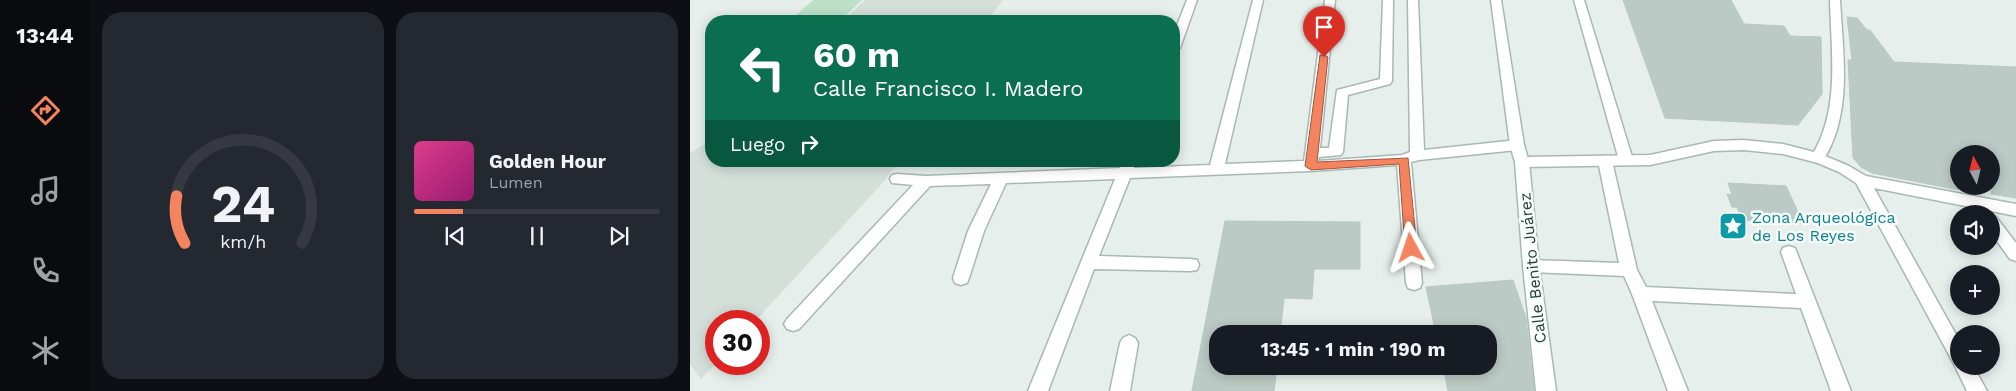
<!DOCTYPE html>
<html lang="es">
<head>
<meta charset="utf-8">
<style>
  :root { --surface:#171b24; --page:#242831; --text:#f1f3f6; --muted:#9ea1a6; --line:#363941; --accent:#f4845f }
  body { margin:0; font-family:"Work Sans",sans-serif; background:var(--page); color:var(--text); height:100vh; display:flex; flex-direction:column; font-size:19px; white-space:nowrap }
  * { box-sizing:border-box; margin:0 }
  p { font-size:16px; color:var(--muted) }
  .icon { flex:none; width:28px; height:28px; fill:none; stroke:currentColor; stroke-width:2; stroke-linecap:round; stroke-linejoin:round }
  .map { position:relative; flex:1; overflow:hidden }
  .side { display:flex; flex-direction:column; gap:12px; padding:12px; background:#0d0f14; width:600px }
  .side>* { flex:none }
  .hud { position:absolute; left:15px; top:15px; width:475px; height:152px; border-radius:20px; box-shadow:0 2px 12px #0003; background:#0b6e4f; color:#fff; overflow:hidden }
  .needle { width:32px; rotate:353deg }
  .tools { position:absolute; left:1260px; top:145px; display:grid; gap:10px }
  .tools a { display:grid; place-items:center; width:50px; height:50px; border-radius:50%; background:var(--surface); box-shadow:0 2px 12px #0003; font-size:25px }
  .speed { position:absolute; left:15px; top:310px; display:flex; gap:10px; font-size:25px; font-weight:700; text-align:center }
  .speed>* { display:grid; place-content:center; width:65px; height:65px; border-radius:50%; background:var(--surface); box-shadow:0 2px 12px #0003; line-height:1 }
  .speed .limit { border:8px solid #d22; background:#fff; color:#111 }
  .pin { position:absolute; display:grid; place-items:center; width:42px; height:42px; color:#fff; margin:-51px -21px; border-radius:50% 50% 50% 0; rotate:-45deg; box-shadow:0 0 5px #0007 }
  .pin .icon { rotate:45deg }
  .me { position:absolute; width:55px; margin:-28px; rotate:355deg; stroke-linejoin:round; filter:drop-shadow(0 0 4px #0008) }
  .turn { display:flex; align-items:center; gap:18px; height:105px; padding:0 25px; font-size:22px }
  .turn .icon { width:65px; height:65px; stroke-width:2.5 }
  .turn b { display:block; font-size:35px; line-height:42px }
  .then { display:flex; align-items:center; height:48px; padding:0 25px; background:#0003; gap:10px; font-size:19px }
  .side .tile { flex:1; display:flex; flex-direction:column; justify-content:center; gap:8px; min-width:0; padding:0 18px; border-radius:20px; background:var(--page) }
  .side .dial { align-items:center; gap:0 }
  .dial svg { height:130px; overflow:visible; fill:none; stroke:var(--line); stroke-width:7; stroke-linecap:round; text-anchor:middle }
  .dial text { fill:var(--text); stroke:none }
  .song { display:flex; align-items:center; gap:15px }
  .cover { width:60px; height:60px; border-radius:8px; background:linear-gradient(135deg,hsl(330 70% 55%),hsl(320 70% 35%)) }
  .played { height:5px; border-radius:2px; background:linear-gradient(90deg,var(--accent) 20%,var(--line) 20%) }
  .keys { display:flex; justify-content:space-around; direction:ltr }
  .side .tiles { flex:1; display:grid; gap:12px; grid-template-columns:repeat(2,1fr) }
  .trip { position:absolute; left:519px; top:325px; width:288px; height:50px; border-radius:20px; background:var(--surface); box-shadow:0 2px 12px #0003; font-weight:700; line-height:50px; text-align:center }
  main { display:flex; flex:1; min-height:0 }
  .tab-bar { display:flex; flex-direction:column; width:90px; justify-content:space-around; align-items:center; background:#090b0e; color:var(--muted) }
  .tab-bar .icon { width:35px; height:35px }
  .tab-bar .selected { color:var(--accent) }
  .tab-bar b { font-size:22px; color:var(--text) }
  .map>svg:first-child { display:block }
  .built { fill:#d4dfda }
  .green { fill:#bfe0c8 }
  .building { fill:#bbcac4; stroke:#b8c9c2 }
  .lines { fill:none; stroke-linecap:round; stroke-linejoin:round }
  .minor-casing { stroke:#a8b8b2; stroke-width:3 }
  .tertiary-casing { stroke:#a8b8b2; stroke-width:3 }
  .secondary-casing { stroke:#a4bbb3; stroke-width:3 }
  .minor { fill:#fff; fill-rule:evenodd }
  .tertiary { fill:#fff; fill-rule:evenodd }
  .secondary { fill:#fff; fill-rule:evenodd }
  .route { fill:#f4845f; stroke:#9f563e }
  .labels { text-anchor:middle; stroke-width:5; stroke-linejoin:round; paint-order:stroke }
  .culture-label { font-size:16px; fill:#0d838f; stroke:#f7fbf9; text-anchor:start }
  .street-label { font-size:16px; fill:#24423a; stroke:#f7fbf9 }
</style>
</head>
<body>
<main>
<nav class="tab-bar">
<b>13:44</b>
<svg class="icon selected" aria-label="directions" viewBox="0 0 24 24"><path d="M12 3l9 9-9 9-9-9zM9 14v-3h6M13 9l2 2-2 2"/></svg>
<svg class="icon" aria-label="music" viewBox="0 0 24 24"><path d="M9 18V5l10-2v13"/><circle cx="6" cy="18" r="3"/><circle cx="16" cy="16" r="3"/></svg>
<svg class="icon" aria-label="phone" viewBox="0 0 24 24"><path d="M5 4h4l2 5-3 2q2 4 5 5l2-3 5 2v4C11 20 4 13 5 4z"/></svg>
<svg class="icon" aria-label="climate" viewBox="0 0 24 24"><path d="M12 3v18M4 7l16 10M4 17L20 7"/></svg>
</nav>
<section class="side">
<div class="tiles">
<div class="tile dial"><svg viewBox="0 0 100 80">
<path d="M14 69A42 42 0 1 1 86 69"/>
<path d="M14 69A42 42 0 0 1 9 40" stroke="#f4845f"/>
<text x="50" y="56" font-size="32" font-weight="700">24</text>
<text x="50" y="72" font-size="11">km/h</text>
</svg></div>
<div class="tile">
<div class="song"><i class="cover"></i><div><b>Golden Hour</b><p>Lumen</p></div></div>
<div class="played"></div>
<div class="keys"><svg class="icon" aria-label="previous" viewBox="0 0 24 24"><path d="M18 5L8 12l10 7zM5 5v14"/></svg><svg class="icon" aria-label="pause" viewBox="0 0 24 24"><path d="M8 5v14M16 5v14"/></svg><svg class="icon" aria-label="next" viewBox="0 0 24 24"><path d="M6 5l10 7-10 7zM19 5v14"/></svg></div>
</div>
</div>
</section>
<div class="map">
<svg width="1326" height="391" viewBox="0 0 1326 391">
  <rect width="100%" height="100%" fill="#e6efeb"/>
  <path class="built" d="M175,0H313L297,21H153Z
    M21,140V161H210L189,187L65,321H26V363L11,379L0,364V153Z"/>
  <path class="green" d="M123,0H172L155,16H105Z"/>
  <path class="building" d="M933,0H1041L1054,24L1094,26L1100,36L1131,37L1132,94L1108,125L975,118Z
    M1157,17L1167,18L1177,30H1180L1204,62L1326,67V198L1301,194V154H1269V190L1182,173L1171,167L1163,158L1158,60H1162Z
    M1038,183L1096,186L1113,223L1052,220L1047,207H1042L1037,194L1042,195Z
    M535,221L670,222V269H624L622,299L594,298L590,334H528V366H587L584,391H502Z
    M823,280L836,318L844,391H758L753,366H798V334H746L736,287Z"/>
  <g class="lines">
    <defs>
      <path id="minor" d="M497,0H507L490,48L484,52V33Z
        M563,0H573L535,164L614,161L635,0H645L630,148H639L647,90L690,79L693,0H703L702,81L700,84L658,95L653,152L651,155L629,157L628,161L712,155L720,152L718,0H728L734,150L827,140L832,142L834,145L832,148L827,150L729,160L721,162L732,283L730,288L724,290L718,288L716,283L707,165L621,171L440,178L409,256L501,259L507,260L509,265L507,270L501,271L404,269L358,391H338L425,179L316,183L294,231L279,278L277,283L271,285L265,283L263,278L278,231L301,184L240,186L109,329L103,331L97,329L94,324L97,319L223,185L202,183L200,179L202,175L207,174L236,176L430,168L433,161H447L444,168L520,165Z
        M884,0H894L943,160L941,163H931L929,160Z
        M1128,153L1159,166L1176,176L1326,204V216L1184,188L1269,340V366H1283L1297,391H1277L1264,364L1166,183L1149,172L1123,161L1121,158L1123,155Z
        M915,156L920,158L922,161L947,270L956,287L1106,294L1091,252L1093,248L1099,246L1105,248L1161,391H1141L1111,308L962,301L998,391H978L942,294L934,276L841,272L835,271L833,266L835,261L841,260L929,263L908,161L910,158Z
        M1301,215L1306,217L1326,243V261L1320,259L1301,233Z
        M439,335L445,338L448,343L440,391H420L430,343L433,338Z"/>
      <path id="tertiary" d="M1140,0H1150C1153,55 1163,112 1133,161L1128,163L1093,154L1054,150L1024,151L960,165L832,167L827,165L825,162L827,159L832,157L960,155L1024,141L1054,140L1093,144L1124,152C1150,106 1141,51 1140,0Z"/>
      <path id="secondary" d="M801,0H811L834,145L839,162L849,266L866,391H846L833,266L825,162L820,145Z"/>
    </defs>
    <use href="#minor" class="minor-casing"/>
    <use href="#tertiary" class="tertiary-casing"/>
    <use href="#secondary" class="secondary-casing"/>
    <use href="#minor" class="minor"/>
    <use href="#tertiary" class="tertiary"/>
    <use href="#secondary" class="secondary"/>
  </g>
  <path class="route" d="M630,55H634L638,57L627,162L718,158L727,248L726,251H717L715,248L709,164L621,170L615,166Z"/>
  <defs>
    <symbol id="sight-square" viewBox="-11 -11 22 22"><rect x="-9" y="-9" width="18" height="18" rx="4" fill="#0f9aa8" stroke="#f7fbf9"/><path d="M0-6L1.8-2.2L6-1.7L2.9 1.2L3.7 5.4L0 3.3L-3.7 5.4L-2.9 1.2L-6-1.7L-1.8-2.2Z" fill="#fff"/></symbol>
  </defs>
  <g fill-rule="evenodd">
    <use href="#sight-square" x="1027" y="210" width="32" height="32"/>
  </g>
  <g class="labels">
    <g class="culture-label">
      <text x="1062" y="223">Zona Arqueológica<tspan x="1062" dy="18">de Los Reyes</tspan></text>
    </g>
    <g class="street-label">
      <text transform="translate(842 268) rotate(-96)" y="6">Calle Benito Juárez</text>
    </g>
  </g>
</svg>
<div class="tools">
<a><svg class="needle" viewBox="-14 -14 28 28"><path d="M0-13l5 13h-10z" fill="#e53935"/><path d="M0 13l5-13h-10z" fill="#9ea1a6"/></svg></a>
<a><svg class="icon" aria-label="sound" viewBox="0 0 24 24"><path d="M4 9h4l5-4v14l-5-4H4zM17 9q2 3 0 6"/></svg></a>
<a>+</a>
<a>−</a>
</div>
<div class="speed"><div class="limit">30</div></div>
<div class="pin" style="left:634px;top:57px;background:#d93025"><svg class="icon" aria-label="arrive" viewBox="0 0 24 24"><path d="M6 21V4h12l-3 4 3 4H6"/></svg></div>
<svg class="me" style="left:721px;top:248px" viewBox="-20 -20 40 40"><path d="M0-17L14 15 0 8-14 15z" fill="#f4845f" stroke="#fff" stroke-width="4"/></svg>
<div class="trip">13:45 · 1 min · 190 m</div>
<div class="hud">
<div class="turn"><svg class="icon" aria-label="left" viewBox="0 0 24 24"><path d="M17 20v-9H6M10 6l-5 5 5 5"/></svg><div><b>60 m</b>Calle Francisco I. Madero</div></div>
<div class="then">Luego<svg class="icon" aria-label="right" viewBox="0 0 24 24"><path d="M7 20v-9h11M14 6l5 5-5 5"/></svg></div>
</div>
</div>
</main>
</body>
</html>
